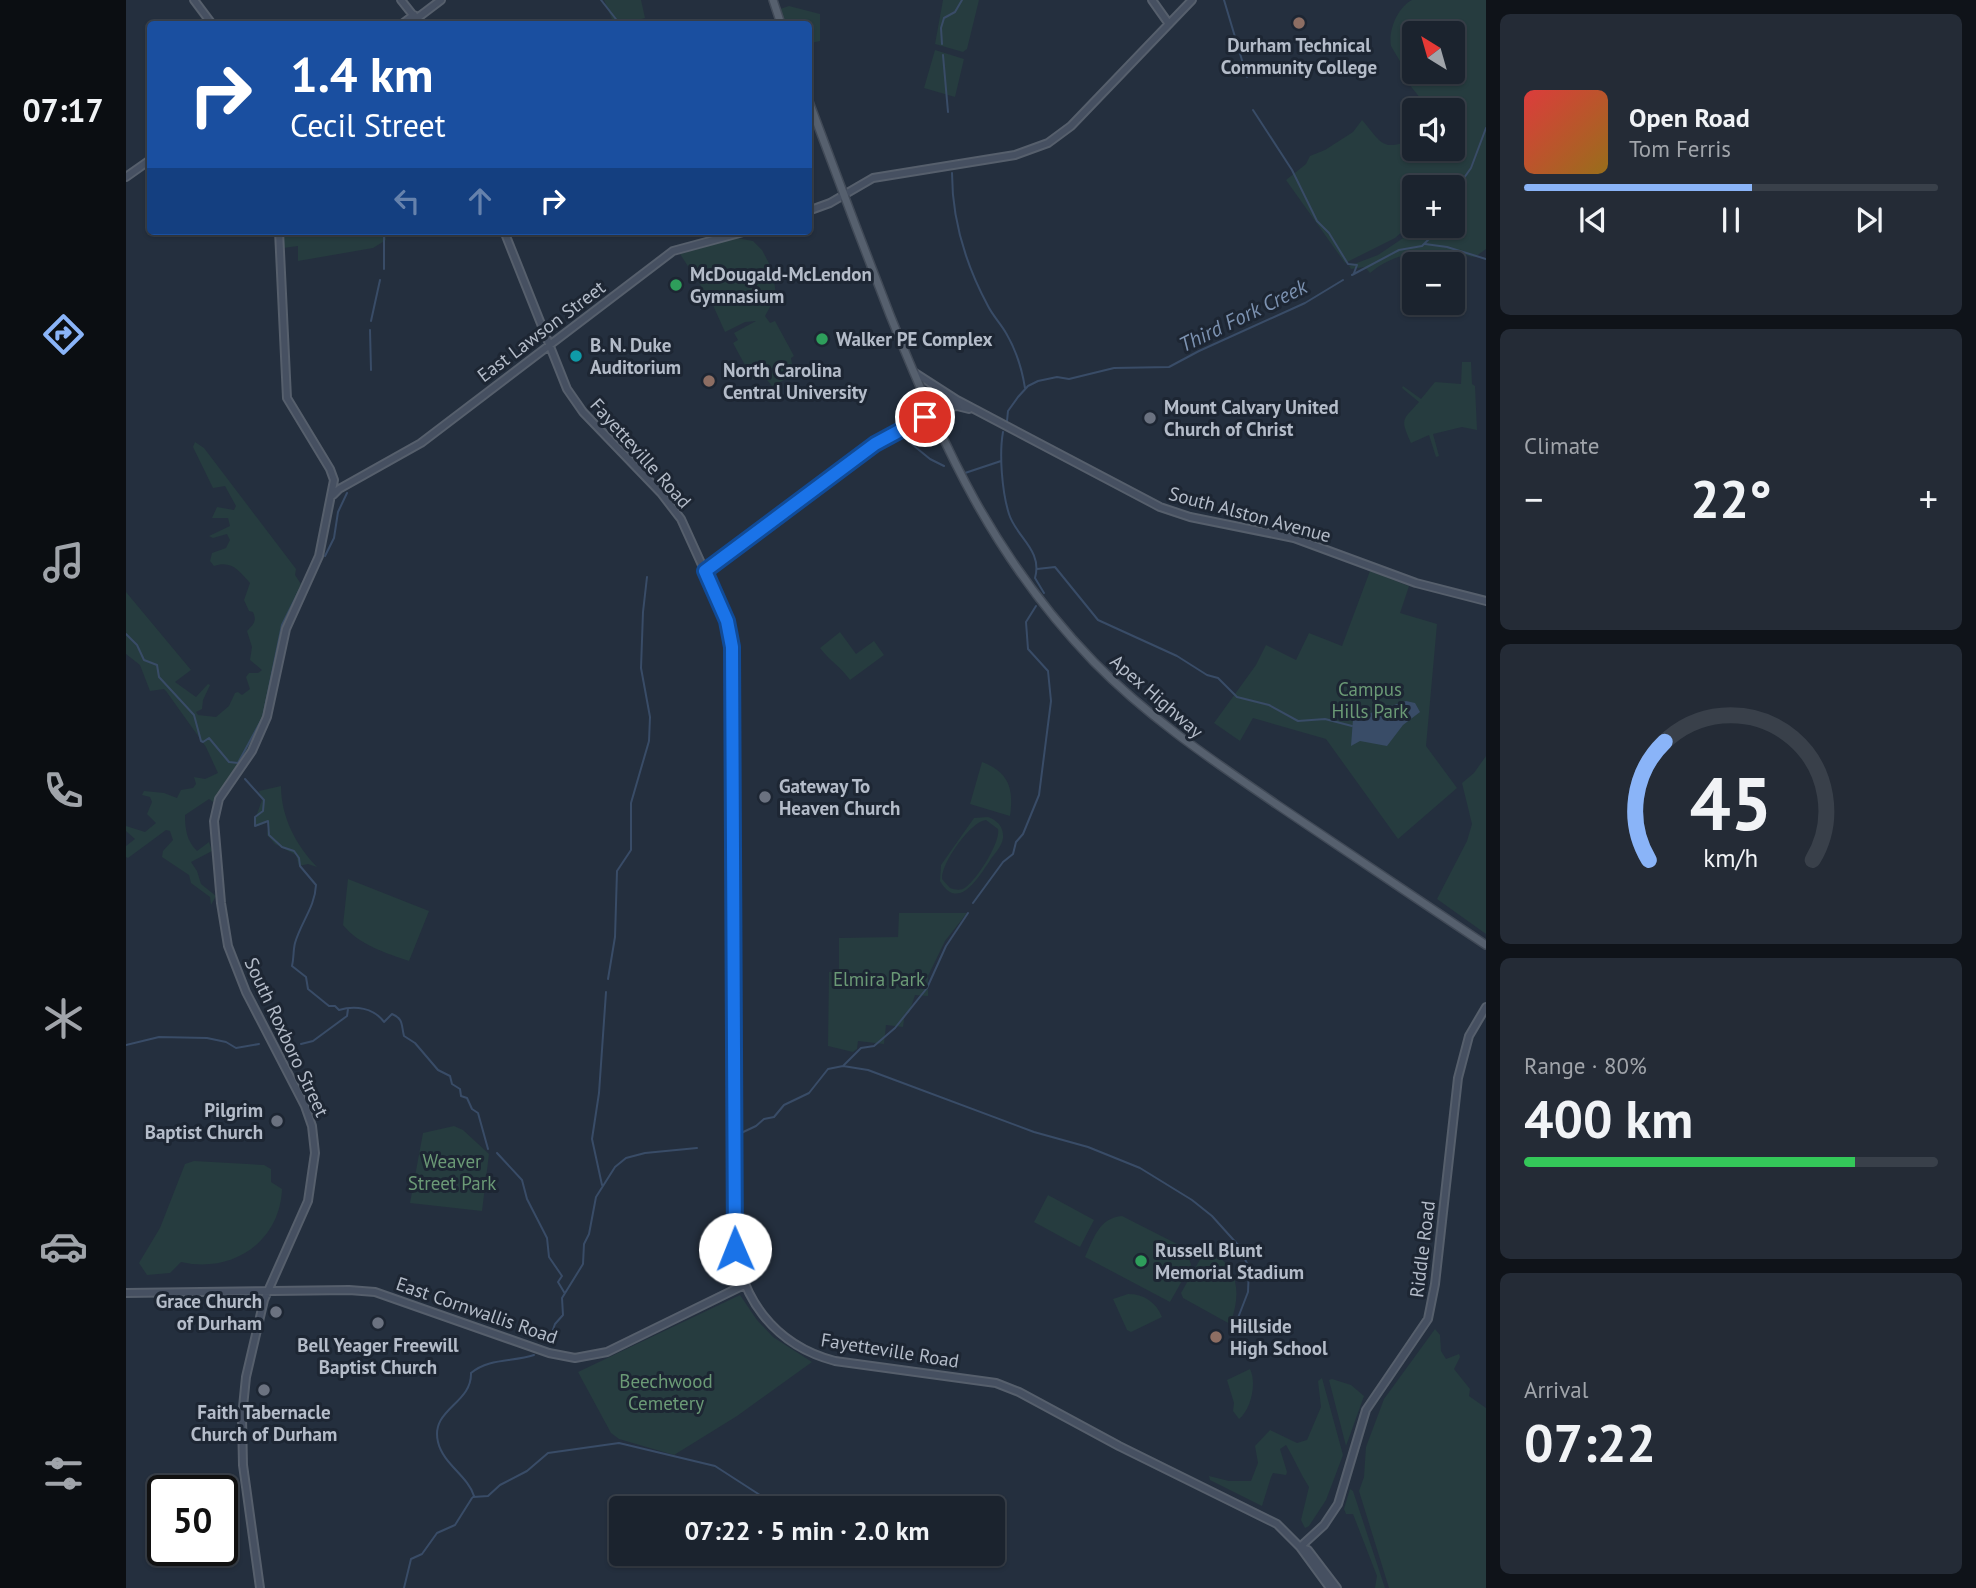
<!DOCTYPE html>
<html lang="en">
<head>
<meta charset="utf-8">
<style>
  :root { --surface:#1b232e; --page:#242b36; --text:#f1f3f6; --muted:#a0a4aa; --line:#39404a; --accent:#8ab4f8 }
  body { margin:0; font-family:"PT Sans",sans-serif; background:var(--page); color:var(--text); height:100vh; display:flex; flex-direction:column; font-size:26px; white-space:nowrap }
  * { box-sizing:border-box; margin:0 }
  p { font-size:23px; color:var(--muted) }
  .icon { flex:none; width:38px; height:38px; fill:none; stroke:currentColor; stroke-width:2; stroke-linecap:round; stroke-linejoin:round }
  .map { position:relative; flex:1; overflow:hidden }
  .details { display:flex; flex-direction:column; gap:14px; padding:14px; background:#0f1319; width:490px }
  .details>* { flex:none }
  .hud { position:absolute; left:21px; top:21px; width:665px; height:214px; border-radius:7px; box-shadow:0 2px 5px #0004,0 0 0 2px var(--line); background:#1a4fa0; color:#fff; overflow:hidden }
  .needle { width:46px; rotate:323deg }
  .fabs { position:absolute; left:1276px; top:21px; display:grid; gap:14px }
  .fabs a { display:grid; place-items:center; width:63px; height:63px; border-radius:7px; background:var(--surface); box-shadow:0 2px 5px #0004,0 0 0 2px var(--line); font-size:35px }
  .speed { position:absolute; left:21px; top:1475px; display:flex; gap:14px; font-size:35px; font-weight:700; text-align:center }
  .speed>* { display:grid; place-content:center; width:91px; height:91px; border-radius:50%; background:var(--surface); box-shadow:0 2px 5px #0004,0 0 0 2px var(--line); line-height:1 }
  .speed .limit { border:4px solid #111; border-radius:10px; background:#fff; color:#111 }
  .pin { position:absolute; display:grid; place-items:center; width:60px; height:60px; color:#fff; margin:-30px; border:4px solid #fff; border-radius:50%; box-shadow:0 2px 7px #0007 }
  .me { position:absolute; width:77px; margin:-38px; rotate:359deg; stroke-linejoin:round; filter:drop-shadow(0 0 5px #0008) }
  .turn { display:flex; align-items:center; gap:24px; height:147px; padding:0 28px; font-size:32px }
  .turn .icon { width:91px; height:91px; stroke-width:2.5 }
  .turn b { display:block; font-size:49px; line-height:60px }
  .lanes { display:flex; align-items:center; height:66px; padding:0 28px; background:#0003; justify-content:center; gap:35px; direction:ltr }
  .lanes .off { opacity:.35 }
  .big { font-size:52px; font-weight:600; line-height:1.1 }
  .details .tile { flex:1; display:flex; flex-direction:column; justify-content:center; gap:10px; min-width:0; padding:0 24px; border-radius:10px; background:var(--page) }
  .details .dial { align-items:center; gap:0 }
  .dial svg { height:182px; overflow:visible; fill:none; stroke:var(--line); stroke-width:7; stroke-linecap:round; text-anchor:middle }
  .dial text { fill:var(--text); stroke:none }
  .song { display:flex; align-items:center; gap:21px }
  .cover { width:84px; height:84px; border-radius:10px; background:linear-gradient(135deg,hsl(0 70% 55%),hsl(40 70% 35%)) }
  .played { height:7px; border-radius:4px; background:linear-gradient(90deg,var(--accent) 55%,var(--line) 55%) }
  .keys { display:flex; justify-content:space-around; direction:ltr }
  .heat { display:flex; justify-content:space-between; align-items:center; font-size:38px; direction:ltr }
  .charge { height:10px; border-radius:5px; background:linear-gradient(90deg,#34c759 80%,var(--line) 0) }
  .trip { position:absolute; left:483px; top:1496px; width:396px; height:70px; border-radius:7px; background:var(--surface); box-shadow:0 2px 5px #0004,0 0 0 2px var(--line); font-weight:600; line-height:70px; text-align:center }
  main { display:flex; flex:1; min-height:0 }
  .dock { display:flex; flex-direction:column; width:126px; justify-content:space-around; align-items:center; background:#0b0e12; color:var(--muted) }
  .dock .icon { width:49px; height:49px }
  .dock .current { color:var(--accent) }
  .dock b { font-size:32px; color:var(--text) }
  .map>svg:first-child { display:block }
  .green { fill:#263c3f; fill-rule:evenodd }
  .water { fill:#394c67 }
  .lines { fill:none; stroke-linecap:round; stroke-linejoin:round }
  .stream { stroke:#394c67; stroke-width:2 }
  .secondary-casing { stroke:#565f6c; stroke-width:10 }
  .primary-casing { stroke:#414a57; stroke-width:10 }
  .secondary { stroke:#465061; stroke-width:6 }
  .primary { stroke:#56606e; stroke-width:7 }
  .route-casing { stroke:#114b97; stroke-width:18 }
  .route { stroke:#1a73e8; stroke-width:12 }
  .education-dot { fill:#8d6e63; stroke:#1d2633; stroke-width:2.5 }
  .leisure-dot { fill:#2e9e5b; stroke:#1d2633; stroke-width:2.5 }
  .culture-dot { fill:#0f9aa8; stroke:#1d2633; stroke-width:2.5 }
  .worship-dot { fill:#6b7280; stroke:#1d2633; stroke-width:2.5 }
  .labels { text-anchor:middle; stroke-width:6; stroke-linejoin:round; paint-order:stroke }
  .poi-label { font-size:19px; font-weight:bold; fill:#b4bcc9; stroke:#1d2633; text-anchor:start }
  .street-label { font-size:19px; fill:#b4bcc9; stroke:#1d2633 }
  .park-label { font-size:19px; fill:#6b9a76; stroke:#1d2633 }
  .water-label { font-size:21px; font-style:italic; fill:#7c92b1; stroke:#1d2633 }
</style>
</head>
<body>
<main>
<nav class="dock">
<b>07:17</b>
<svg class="icon current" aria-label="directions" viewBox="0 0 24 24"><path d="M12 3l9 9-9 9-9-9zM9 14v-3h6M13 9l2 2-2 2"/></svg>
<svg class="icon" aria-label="music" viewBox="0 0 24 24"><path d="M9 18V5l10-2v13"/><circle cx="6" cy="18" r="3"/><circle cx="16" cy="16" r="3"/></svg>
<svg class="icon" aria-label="phone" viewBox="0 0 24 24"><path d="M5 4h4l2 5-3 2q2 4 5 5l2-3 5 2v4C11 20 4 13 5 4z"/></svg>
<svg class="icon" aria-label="climate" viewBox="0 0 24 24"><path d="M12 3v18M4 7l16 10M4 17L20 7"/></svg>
<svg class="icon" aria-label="car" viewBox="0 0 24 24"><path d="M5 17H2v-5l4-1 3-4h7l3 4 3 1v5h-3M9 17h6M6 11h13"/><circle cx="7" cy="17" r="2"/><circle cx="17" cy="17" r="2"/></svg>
<svg class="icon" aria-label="filters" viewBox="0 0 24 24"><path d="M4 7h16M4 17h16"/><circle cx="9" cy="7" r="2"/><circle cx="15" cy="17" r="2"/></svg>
</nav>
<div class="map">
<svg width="1360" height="1588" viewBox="0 0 1360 1588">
  <rect width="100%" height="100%" fill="#242f3e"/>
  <path class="green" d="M478,0H515L519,18L500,24H488Z
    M817,0H853L841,49L837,52L809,44Z
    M1286,0H1360V249L1349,257C1343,257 1339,254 1334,253C1304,247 1267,253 1244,273L1239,267L1225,269L1223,266L1252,255L1295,226H1326V187H1288V221L1269,238L1219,263L1160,180L1180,164L1184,156L1199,150L1227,132L1236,120C1256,143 1256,153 1288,138V149H1326V110H1304L1282,83L1285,80L1265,46C1262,30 1272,7 1286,0ZM1288,33H1326V72H1288Z
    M663,6L694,14V41L685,43L683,40L682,24H670L665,22L659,24L654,9Z
    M809,50L838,59L829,97L798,88Z
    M156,231H260V240L247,248L172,261V246L157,248Z
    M611,238L627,241L636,250L647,271L650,296L639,316L644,323L649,321L668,356L665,358L668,375L646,386L637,375L627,380L607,343L612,340L608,333L630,321L619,322L599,332L586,303L554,254Z
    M1336,362H1345L1346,384L1349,386L1351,430L1336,427L1307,434L1313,456L1310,457L1303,435L1285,443C1274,418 1276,421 1293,402L1276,388L1277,386L1295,399L1309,382L1335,384Z
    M69,442L78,448L170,569L169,575L175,584L157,627L137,718L124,748L87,802L83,799L59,815C59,830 61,841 71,851L83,842L86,851L65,862L71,871L75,884L90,896L85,905L84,897L65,883L63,875L36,857L37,851L47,840L44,831L40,830L2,858L0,857V846L9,839L0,831V826L19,832L30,823L21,814L26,802L24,797L16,795L18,791L38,793L51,798L55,790L67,788L70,784L68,777L79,779L92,773L80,747L40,691L38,689L24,691L14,665L0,654V592L65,670L49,682L70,697L82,684L84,685L77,700L76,709L70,712L72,715L90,717L103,706L109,693L112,692L116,695L124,689L120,677L123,673H132L136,670L124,660L126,647L121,631C128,624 131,621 127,612L123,611L118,600L124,583C113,571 106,560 88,566L84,561L86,553L100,548L104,540L101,534L87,538L83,536L104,526L102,518H86L91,507L108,510L110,506L99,486L87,488L67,447Z
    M1244,571L1283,586L1274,613L1311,624L1300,746L1331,788L1272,839L1200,739L1127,718L1114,741L1088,723L1130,665L1140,645L1170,660L1183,633L1216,646Z
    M714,632L730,654L748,641L758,655L724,680C715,667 704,661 694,648Z
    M1360,756V934L1311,899L1341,841L1346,824L1336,783L1348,773Z
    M856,762C883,772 888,789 884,816L844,804Z
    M155,786C155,817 170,845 191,867L182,864L173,866L170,855L149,844L141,835L143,822L132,826L128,822L136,800L133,791Z
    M862,817C871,820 878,827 877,838C876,847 867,855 863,862C852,878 832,912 814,881L815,865L848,818ZM860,820L872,829C875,842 851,879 840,887C835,891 830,890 824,888L816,879C815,863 845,821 860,820Z
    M222,879L303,911L283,961C260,953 233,945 217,925Z
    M773,913H841L819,941L802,976V996L789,995L783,1013H779L777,1027L760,1025L758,1044L732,1041L731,1049L727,1052L702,1046L703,972H713V938L772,937Z
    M328,1126L337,1130L363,1154L356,1211L284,1203L297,1133Z
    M68,1161L138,1165L145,1169V1182L156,1189C154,1242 106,1274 55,1262L44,1273L21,1275L13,1263L34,1228L59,1164Z
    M922,1195L968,1220L954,1247L908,1222Z
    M996,1216L1053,1245L1061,1252L1065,1265L1044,1302L959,1257C968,1238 973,1218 996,1216Z
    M1080,1249C1113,1264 1116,1294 1104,1324L1057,1298L1055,1293Z
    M1002,1294C1018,1294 1030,1302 1036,1317L1005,1332L1001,1330L987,1299Z
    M614,1295L631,1320L647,1337L686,1362L611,1416L548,1455L493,1439L485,1433L452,1372Z
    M1309,1329L1314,1335L1315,1351L1320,1359L1333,1354L1334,1357L1328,1369L1344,1389L1343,1396L1360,1408V1588H1263L1233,1491L1238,1477L1240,1447L1258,1399Z
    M1124,1369C1131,1383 1125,1410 1113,1419L1107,1411L1108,1403L1101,1380Z
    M1196,1378L1217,1455L1200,1500L1183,1526L1179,1528L1175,1520L1183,1487C1174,1473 1169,1460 1160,1445L1154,1449L1161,1472L1160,1475L1147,1473L1145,1477L1136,1506L1084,1480L1083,1476L1103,1481H1125L1132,1463L1129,1446L1144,1430L1171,1443L1181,1440L1195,1407L1192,1381Z
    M1206,1379L1225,1385L1238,1396L1220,1446L1203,1380Z
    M1224,1489L1227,1491L1259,1588H1249L1251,1576L1227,1514H1220L1218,1509Z"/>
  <path class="water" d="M1280,701L1289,703L1294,712L1277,725L1261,746L1234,741L1225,746L1227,719Z"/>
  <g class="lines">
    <path class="stream" d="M475,0L493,23
      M1098,0L1121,77
      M816,44L815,28L818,18L829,12L836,0
      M817,55L822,112
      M1127,110L1166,170L1191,221L1203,233L1222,264L1231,265L1228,273
      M826,173C826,220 840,265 862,306C867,316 875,324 880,333C890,350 896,369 899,388
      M1326,211L1333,185L1345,168L1360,128
      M258,231V269
      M1299,244L1321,247L1360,259
      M1226,275L1273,250L1296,246L1316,226
      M245,321L254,280
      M244,330L245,370
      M881,421L882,411L892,397L902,386L912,381L931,377L943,379L988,368L1043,367L1073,351L1179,303L1217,280
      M877,432C873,454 876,492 883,514C890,537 917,550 909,578L918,593
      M776,436L804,459L818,466
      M839,473L875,461
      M199,556L208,538L212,512L221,493
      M911,569L929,567L972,620L1051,656L1081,675L1092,678L1111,697L1143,705L1172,721L1199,719L1226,726
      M0,634L11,645L18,660L31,665L33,677L68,715L75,741L77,742L83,738L103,762L112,763L137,717L156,625L174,589
      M119,779L138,800L137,811L129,817V826L142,821L143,835L156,847L168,851L173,858L174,866L190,885C189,907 175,922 169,943C167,951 168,958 166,966L180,977L182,989L203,1006H209L213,1010C229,1005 248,1008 258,1022L266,1014C278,1019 275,1025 278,1036L289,1043L312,1070L324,1076L326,1084L334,1089L335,1096L341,1098L346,1109L352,1113L362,1149
      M847,903L877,862L887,854L890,842L897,834L913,795L925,701L922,671L902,649L900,622L910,606
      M482,979L489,937L491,871L505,850V803L523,741L524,717L515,668L517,612L521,577
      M175,1044L187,1041L221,1016L222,1009
      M0,1045L33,1037L81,1038L100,1042L110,1048L133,1044
      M717,1066L742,1070L908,1132L962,1147L1014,1168L1066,1200L1086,1216L1113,1246L1123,1268L1122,1292L1110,1323
      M613,1134L630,1126L638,1119L648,1117L658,1105L683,1093L702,1069L717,1066L735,1048L748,1046L769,1028L801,988L820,946L842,913
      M371,1153L396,1180L401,1199L421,1238L423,1257L436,1276L432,1282L438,1292
      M476,1185L466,1139L473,1093L480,992
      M422,1344L429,1324L437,1315L436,1298L457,1264L458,1244L463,1234L470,1197L489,1167L500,1158L519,1153L571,1148
      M348,1496C342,1476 317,1464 312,1442C304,1409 346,1404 345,1373C363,1358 387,1362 408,1355
      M347,1497L362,1496L374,1485L401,1471L422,1453L493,1443L589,1466L654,1508
      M734,1554L774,1560L802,1554
      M278,1588L285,1559L296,1554L311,1533L329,1525L346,1498"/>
    <defs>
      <path id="secondary" d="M68,0L86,24
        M275,0L294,24
        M1026,0L1043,24
        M290,19L315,0
        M276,24L288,15
        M0,177L24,160
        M682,211L704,203L747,178L889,155L922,143L945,126L1066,0
        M378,231L441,389L457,412L535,493L555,519L601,620L607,656L609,1234C611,1296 648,1345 709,1361L870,1383L893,1392L993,1446L1151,1524L1174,1547L1204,1588
        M789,373L831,400L1034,507L1064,517L1168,538L1290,583L1360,601
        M819,407L831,406L843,409
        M207,495L213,489L295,443L547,251L621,231
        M579,571L749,444L821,403L831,400
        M0,1293L223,1290L249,1292L423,1353L449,1358L481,1352L618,1285
        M1174,1547L1198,1525L1212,1504L1240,1410L1302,1319L1309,1284L1332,1078L1343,1036L1360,1007
        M1174,1547L1182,1550L1211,1588
        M134,1588L117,1465L116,1417L120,1377L138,1300L182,1201L189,1153L186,1126L179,1106L120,992L102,946L95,903L88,821L93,799L126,751L141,717L160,629L193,556L208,480L204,469L161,398L153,231"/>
      <path id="primary" d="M647,0L655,24
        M682,99C709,172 736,243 764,315C817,447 868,559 968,662C1023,718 1086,760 1150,804C1219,851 1290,898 1360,945"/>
    </defs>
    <use href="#secondary" class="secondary-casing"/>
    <use href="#primary" class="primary-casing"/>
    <use href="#secondary" class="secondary"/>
    <use href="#primary" class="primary"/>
  </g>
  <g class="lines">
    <defs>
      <path id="route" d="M609,1249L606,647L601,621L579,571L749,444L799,417"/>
    </defs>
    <use href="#route" class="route-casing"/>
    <use href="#route" class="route"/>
  </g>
  <g class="education-dot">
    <circle cx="1173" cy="23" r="7"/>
    <circle cx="583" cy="381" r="7"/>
    <circle cx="1090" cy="1337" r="7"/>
  </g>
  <g class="leisure-dot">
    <circle cx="550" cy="285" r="7"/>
    <circle cx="696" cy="339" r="7"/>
    <circle cx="1015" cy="1261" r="7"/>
  </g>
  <circle class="culture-dot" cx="450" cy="356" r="7"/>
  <g class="worship-dot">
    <circle cx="1024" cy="418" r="7"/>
    <circle cx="639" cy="797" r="7"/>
    <circle cx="151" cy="1121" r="7"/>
    <circle cx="150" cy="1312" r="7"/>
    <circle cx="252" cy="1323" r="7"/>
    <circle cx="138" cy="1390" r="7"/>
  </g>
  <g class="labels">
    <g class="poi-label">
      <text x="1173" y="52" text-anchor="middle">Durham Technical<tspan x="1173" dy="22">Community College</tspan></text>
      <text x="564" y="281">McDougald-McLendon<tspan x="564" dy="22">Gymnasium</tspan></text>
      <text x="710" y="346">Walker PE Complex</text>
      <text x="464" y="352">B. N. Duke<tspan x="464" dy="22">Auditorium</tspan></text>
      <text x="597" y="377">North Carolina<tspan x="597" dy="22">Central University</tspan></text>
      <text x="1038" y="414">Mount Calvary United<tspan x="1038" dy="22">Church of Christ</tspan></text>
      <text x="653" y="793">Gateway To<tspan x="653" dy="22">Heaven Church</tspan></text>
      <text x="137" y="1117" text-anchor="end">Pilgrim<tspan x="137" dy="22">Baptist Church</tspan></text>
      <text x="1029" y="1257">Russell Blunt<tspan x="1029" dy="22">Memorial Stadium</tspan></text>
      <text x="136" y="1308" text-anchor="end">Grace Church<tspan x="136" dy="22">of Durham</tspan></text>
      <text x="1104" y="1333">Hillside<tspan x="1104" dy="22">High School</tspan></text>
      <text x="252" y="1352" text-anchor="middle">Bell Yeager Freewill<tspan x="252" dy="22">Baptist Church</tspan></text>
      <text x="138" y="1419" text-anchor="middle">Faith Tabernacle<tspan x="138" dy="22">Church of Durham</tspan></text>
    </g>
    <g class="street-label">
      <text transform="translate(415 331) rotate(-37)" y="7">East Lawson Street</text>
      <text transform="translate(515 453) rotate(48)" y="7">Fayetteville Road</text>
      <text transform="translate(1124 514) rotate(15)" y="7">South Alston Avenue</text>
      <text transform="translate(1031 696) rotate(41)" y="7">Apex Highway</text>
      <text transform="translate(161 1037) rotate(65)" y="7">South Roxboro Street</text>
      <text transform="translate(1296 1249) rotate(-83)" y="7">Riddle Road</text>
      <text transform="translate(351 1310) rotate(19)" y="7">East Cornwallis Road</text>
      <text transform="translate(764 1350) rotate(9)" y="7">Fayetteville Road</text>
    </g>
    <g class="park-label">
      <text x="1244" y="696">Campus<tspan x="1244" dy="22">Hills Park</tspan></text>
      <text x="753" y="986">Elmira Park</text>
      <text x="326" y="1168">Weaver<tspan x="326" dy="22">Street Park</tspan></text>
      <text x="540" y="1388">Beechwood<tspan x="540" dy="22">Cemetery</tspan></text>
    </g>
    <g class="water-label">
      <text transform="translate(1117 316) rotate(-26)" y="7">Third Fork Creek</text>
    </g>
  </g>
</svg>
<div class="fabs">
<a><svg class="needle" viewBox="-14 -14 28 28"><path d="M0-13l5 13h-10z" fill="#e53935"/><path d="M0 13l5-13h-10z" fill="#a0a4aa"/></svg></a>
<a><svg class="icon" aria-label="sound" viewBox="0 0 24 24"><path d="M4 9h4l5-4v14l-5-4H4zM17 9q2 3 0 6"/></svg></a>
<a>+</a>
<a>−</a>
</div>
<div class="speed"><div class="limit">50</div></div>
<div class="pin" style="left:799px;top:417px;background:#d93025"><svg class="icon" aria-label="arrive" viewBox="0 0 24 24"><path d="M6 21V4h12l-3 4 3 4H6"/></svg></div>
<svg class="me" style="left:609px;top:1249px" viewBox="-20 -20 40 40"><circle r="19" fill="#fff"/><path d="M0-13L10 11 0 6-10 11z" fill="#1a73e8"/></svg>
<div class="trip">07:22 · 5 min · 2.0 km</div>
<div class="hud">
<div class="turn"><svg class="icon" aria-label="right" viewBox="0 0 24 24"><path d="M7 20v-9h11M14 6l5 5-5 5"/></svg><div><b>1.4 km</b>Cecil Street</div></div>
<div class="lanes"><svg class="icon off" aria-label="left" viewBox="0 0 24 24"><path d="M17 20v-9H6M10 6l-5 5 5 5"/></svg><svg class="icon off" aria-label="ahead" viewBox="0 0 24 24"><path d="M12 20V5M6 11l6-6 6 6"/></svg><svg class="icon" aria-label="right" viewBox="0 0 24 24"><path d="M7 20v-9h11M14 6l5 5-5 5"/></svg></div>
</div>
</div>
<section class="details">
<div class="tile">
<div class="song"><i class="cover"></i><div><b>Open Road</b><p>Tom Ferris</p></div></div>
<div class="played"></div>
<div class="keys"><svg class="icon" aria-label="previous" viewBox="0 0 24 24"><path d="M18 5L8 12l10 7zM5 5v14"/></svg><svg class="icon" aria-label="pause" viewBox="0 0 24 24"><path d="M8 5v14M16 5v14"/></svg><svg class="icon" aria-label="next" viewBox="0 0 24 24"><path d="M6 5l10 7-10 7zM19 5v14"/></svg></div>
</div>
<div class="tile"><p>Climate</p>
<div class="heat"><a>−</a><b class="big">22°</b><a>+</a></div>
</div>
<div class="tile dial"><svg viewBox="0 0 100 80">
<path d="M14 69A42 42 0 1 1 86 69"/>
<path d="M14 69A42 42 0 0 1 21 17" stroke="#8ab4f8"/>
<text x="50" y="56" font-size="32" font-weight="700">45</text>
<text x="50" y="72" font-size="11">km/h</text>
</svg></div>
<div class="tile"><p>Range · 80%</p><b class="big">400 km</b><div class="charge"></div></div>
<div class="tile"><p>Arrival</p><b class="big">07:22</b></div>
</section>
</main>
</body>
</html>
